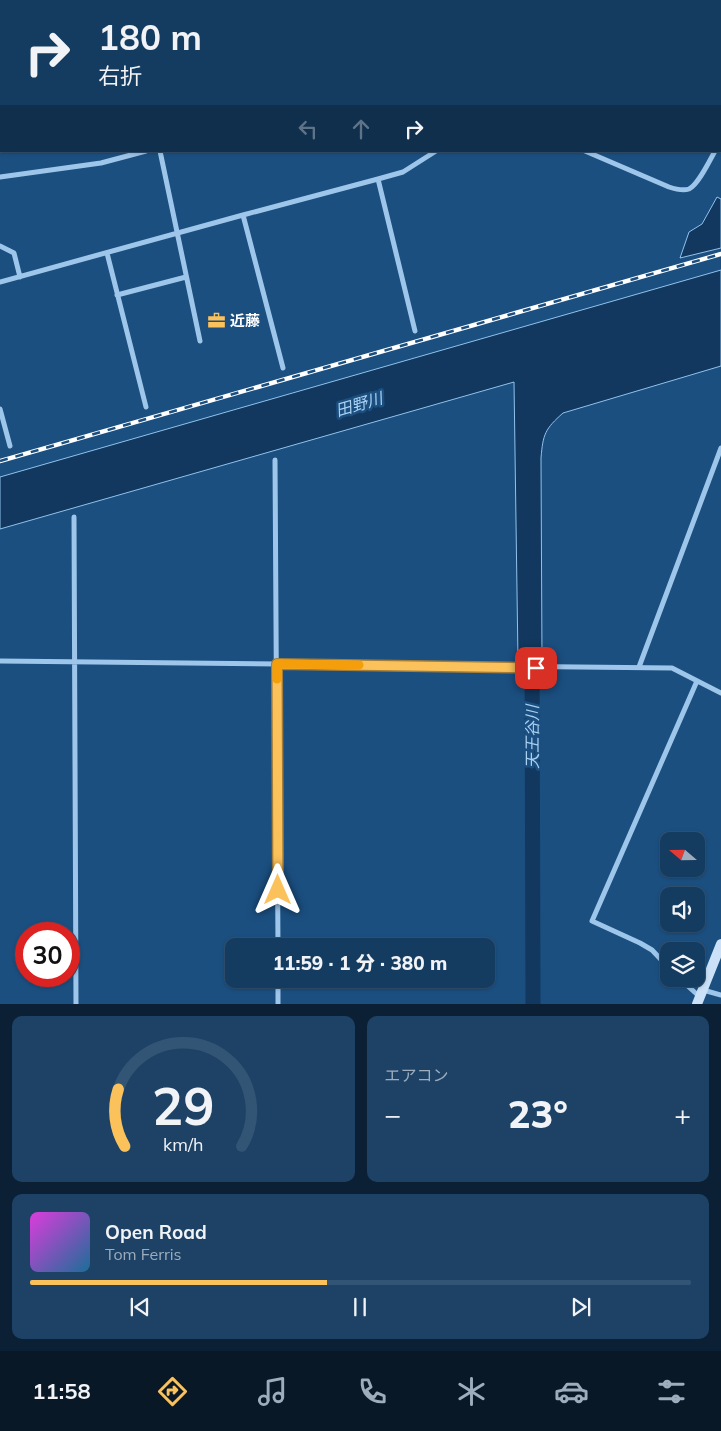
<!DOCTYPE html>
<html lang="ja">
<head>
<meta charset="utf-8">
<style>
  :root { --surface:#143b60; --page:#1d4266; --text:#f1f3f6; --muted:#9dadbd; --line:#335575; --accent:#fbc15b }
  body { margin:0; font-family:Mulish,"Noto Sans JP",sans-serif; background:var(--page); color:var(--text); height:100vh; display:flex; flex-direction:column; font-size:19px; white-space:nowrap }
  * { box-sizing:border-box; margin:0 }
  p { font-size:16px; color:var(--muted) }
  .icon { flex:none; width:28px; height:28px; fill:none; stroke:currentColor; stroke-width:2; stroke-linecap:round; stroke-linejoin:round }
  .map { position:relative; height:1004px; overflow:hidden }
  .details { display:flex; flex-direction:column; gap:12px; padding:12px; background:#0b2035; flex:1 }
  .details>* { flex:none }
  .top-card { position:absolute; left:0px; top:0px; width:721px; height:152px; box-shadow:0 1px 4px #0004,0 0 0 1px var(--line); background:#143b60; color:var(--text); overflow:hidden }
  .needle { width:32px; rotate:290deg }
  .controls { position:absolute; left:660px; top:832px; display:grid; gap:10px }
  .controls a { display:grid; place-items:center; width:45px; height:45px; border-radius:10px; background:var(--surface); box-shadow:0 1px 4px #0004,0 0 0 1px var(--line); font-size:25px }
  .speed { position:absolute; left:15px; top:922px; display:flex; gap:10px; font-size:25px; font-weight:700; text-align:center }
  .speed>* { display:grid; place-content:center; width:65px; height:65px; border-radius:50%; background:var(--surface); box-shadow:0 1px 4px #0004,0 0 0 1px var(--line); line-height:1 }
  .speed .limit { border:8px solid #d22; background:#fff; color:#111 }
  .pin { position:absolute; display:grid; place-items:center; width:42px; height:42px; color:#fff; margin:-21px; border-radius:10px; box-shadow:0 2px 8px #0006 }
  .me { position:absolute; width:55px; margin:-28px; rotate:0deg; stroke-linejoin:round; filter:drop-shadow(0 0 4px #0008) }
  .turn { display:flex; align-items:center; gap:18px; height:105px; padding:0 15px; font-size:22px }
  .turn .icon { width:65px; height:65px; stroke-width:2.5 }
  .turn b { display:block; font-size:35px; line-height:42px }
  .lanes { display:flex; align-items:center; height:48px; padding:0 15px; background:#0003; justify-content:center; gap:25px; direction:ltr }
  .lanes .off { opacity:.35 }
  .big { font-size:38px; font-weight:800; line-height:1.1 }
  .details .card { flex:1; display:flex; flex-direction:column; justify-content:center; gap:8px; min-width:0; padding:0 18px; border-radius:10px; background:var(--page) }
  .details .dial { align-items:center; gap:0 }
  .dial svg { height:130px; overflow:visible; fill:none; stroke:var(--line); stroke-width:7; stroke-linecap:round; text-anchor:middle }
  .dial text { fill:var(--text); stroke:none }
  .song { display:flex; align-items:center; gap:15px }
  .cover { width:60px; height:60px; border-radius:8px; background:linear-gradient(135deg,hsl(300 70% 55%),hsl(200 70% 35%)) }
  .played { height:5px; border-radius:2px; background:linear-gradient(90deg,var(--accent) 45%,var(--line) 45%) }
  .keys { display:flex; justify-content:space-around; direction:ltr }
  .heat { display:flex; justify-content:space-between; align-items:center; font-size:28px; direction:ltr }
  .details .tiles { flex:1; display:grid; gap:12px; grid-template-columns:1fr 1fr }
  .card:last-child { grid-column:span 2 }
  .trip { position:absolute; left:225px; top:938px; width:270px; height:50px; border-radius:10px; background:var(--surface); box-shadow:0 1px 4px #0004,0 0 0 1px var(--line); font-weight:800; line-height:50px; text-align:center }
  .dock { display:flex; height:80px; justify-content:space-around; align-items:center; background:#081826; color:var(--muted) }
  .dock .icon { width:35px; height:35px }
  .dock .active { color:var(--accent) }
  .dock b { font-size:22px; color:var(--text) }
  .map>svg:first-child { display:block }
  .water { fill:#12385f; stroke:#91c2ec }
  .lines { fill:none; stroke-linecap:round; stroke-linejoin:round }
  .river { stroke:#12385f; stroke-width:15 }
  .minor { stroke:#9ec6ea; stroke-width:5 }
  .secondary { stroke:#cae1f7; stroke-width:10 }
  .rail-casing { stroke:#fff; stroke-width:4.5 }
  .rail { stroke:#1b4f80; stroke-width:2.5; stroke-dasharray:8; stroke-linecap:butt }
  .route-casing { stroke:#a37d3b; stroke-width:12 }
  .route { stroke:#fbc15b; stroke-width:9 }
  .slow { stroke:#f59e0b; stroke-width:9 }
  .labels { text-anchor:middle; stroke-width:5; stroke-linejoin:round; paint-order:stroke }
  .poi-label { font-size:15px; font-weight:bold; fill:#fff; stroke:#1b4f80; text-anchor:start }
  .water-label { font-size:16px; font-style:italic; fill:#aad0f2; stroke:#1b4f80 }
</style>
</head>
<body>
<div class="map">
<svg width="721" height="1004" viewBox="0 0 721 1004">
  <rect width="100%" height="100%" fill="#1b4f80"/>
  <path class="water" d="M717,197L721,199V248L680,258L689,232L702,224Z
    M721,270V366L563,413C545,429 543,434 541,458L542,662L518,661L514,382L0,529V477Z"/>
  <g class="lines">
    <path class="river" d="M532,643L533,1004"/>
    <path class="minor" d="M6,0L9,1
      M121,0V1
      M368,1L369,0
      M662,1L663,0
      M720,144L721,142
      M160,151L200,341
      M585,151L669,187C675,189 683,191 689,189C698,185 710,160 715,151
      M0,177L101,163L146,151
      M378,179L415,331
      M243,215L283,368
      M0,246L14,253L20,277
      M107,253L146,407
      M0,282L243,215L378,179L403,172L436,151
      M117,295L186,277
      M0,409L10,446
      M275,460L278,946
      M74,517L76,1004
      M0,661L672,668L721,693
      M639,667L721,448
      M669,968L652,950L640,943L592,921L697,681
      M278,979V1004
      M680,979L700,997
      M703,990L721,995"/>
    <path class="secondary" d="M247,0L250,1
      M720,129H721
      M697,1004L721,944"/>
    <defs>
      <path id="rail" d="M0,461L721,254"/>
    </defs>
    <use href="#rail" class="rail-casing"/>
    <use href="#rail" class="rail"/>
  </g>
  <g class="lines">
    <defs>
      <path id="route" d="M278,890L277,664L536,668"/>
    </defs>
    <use href="#route" class="route-casing"/>
    <use href="#route" class="route"/>
    <path class="slow" d="M277,679V664L359,665"/>
  </g>
  <defs>
    <symbol id="office-bare" viewBox="-9 -9 18 18"><path d="M-6-3h4V-5.5h4V-3h4V5H-6ZM-1-4.5V-3h2v-1.5ZM-6 0V1H6V0Z" fill="#fbc15b" stroke="#1b4f80" stroke-width="2.5" paint-order="stroke"/></symbol>
  </defs>
  <g fill-rule="evenodd">
    <use href="#office-bare" x="204" y="308" width="25" height="25"/>
  </g>
  <g class="labels">
    <g class="poi-label">
      <text x="230" y="326">近藤</text>
    </g>
    <g class="water-label">
      <text transform="translate(359 404) rotate(-16)" y="6">田野川</text>
      <text transform="translate(532 737) rotate(-90)" y="6">天王谷川</text>
    </g>
  </g>
</svg>
<div class="controls">
<a><svg class="needle" viewBox="-14 -14 28 28"><path d="M0-13l5 13h-10z" fill="#e53935"/><path d="M0 13l5-13h-10z" fill="#9dadbd"/></svg></a>
<a><svg class="icon" aria-label="sound" viewBox="0 0 24 24"><path d="M4 9h4l5-4v14l-5-4H4zM17 9q2 3 0 6"/></svg></a>
<a><svg class="icon" aria-label="layers" viewBox="0 0 24 24"><path d="M12 4l9 5-9 5-9-5zM3 14l9 5 9-5"/></svg></a>
</div>
<div class="speed"><div class="limit">30</div></div>
<div class="pin" style="left:536px;top:668px;background:#d93025"><svg class="icon" aria-label="arrive" viewBox="0 0 24 24"><path d="M6 21V4h12l-3 4 3 4H6"/></svg></div>
<svg class="me" style="left:278px;top:890px" viewBox="-20 -20 40 40"><path d="M0-17L14 15 0 8-14 15z" fill="#fbc15b" stroke="#fff" stroke-width="4"/></svg>
<div class="trip">11:59 · 1 分 · 380 m</div>
<div class="top-card">
<div class="turn"><svg class="icon" aria-label="right" viewBox="0 0 24 24"><path d="M7 20v-9h11M14 6l5 5-5 5"/></svg><div><b>180 m</b>右折</div></div>
<div class="lanes"><svg class="icon off" aria-label="left" viewBox="0 0 24 24"><path d="M17 20v-9H6M10 6l-5 5 5 5"/></svg><svg class="icon off" aria-label="ahead" viewBox="0 0 24 24"><path d="M12 20V5M6 11l6-6 6 6"/></svg><svg class="icon" aria-label="right" viewBox="0 0 24 24"><path d="M7 20v-9h11M14 6l5 5-5 5"/></svg></div>
</div>
</div>
<section class="details">
<div class="tiles">
<div class="card dial"><svg viewBox="0 0 100 80">
<path d="M14 69A42 42 0 1 1 86 69"/>
<path d="M14 69A42 42 0 0 1 10 34" stroke="#fbc15b"/>
<text x="50" y="56" font-size="32" font-weight="700">29</text>
<text x="50" y="72" font-size="11">km/h</text>
</svg></div>
<div class="card"><p>エアコン</p>
<div class="heat"><a>−</a><b class="big">23°</b><a>+</a></div>
</div>
<div class="card">
<div class="song"><i class="cover"></i><div><b>Open Road</b><p>Tom Ferris</p></div></div>
<div class="played"></div>
<div class="keys"><svg class="icon" aria-label="previous" viewBox="0 0 24 24"><path d="M18 5L8 12l10 7zM5 5v14"/></svg><svg class="icon" aria-label="pause" viewBox="0 0 24 24"><path d="M8 5v14M16 5v14"/></svg><svg class="icon" aria-label="next" viewBox="0 0 24 24"><path d="M6 5l10 7-10 7zM19 5v14"/></svg></div>
</div>
</div>
</section>
<nav class="dock">
<b>11:58</b>
<svg class="icon active" aria-label="directions" viewBox="0 0 24 24"><path d="M12 3l9 9-9 9-9-9zM9 14v-3h6M13 9l2 2-2 2"/></svg>
<svg class="icon" aria-label="music" viewBox="0 0 24 24"><path d="M9 18V5l10-2v13"/><circle cx="6" cy="18" r="3"/><circle cx="16" cy="16" r="3"/></svg>
<svg class="icon" aria-label="phone" viewBox="0 0 24 24"><path d="M5 4h4l2 5-3 2q2 4 5 5l2-3 5 2v4C11 20 4 13 5 4z"/></svg>
<svg class="icon" aria-label="climate" viewBox="0 0 24 24"><path d="M12 3v18M4 7l16 10M4 17L20 7"/></svg>
<svg class="icon" aria-label="car" viewBox="0 0 24 24"><path d="M5 17H2v-5l4-1 3-4h7l3 4 3 1v5h-3M9 17h6M6 11h13"/><circle cx="7" cy="17" r="2"/><circle cx="17" cy="17" r="2"/></svg>
<svg class="icon" aria-label="filters" viewBox="0 0 24 24"><path d="M4 7h16M4 17h16"/><circle cx="9" cy="7" r="2"/><circle cx="15" cy="17" r="2"/></svg>
</nav>
</body>
</html>
